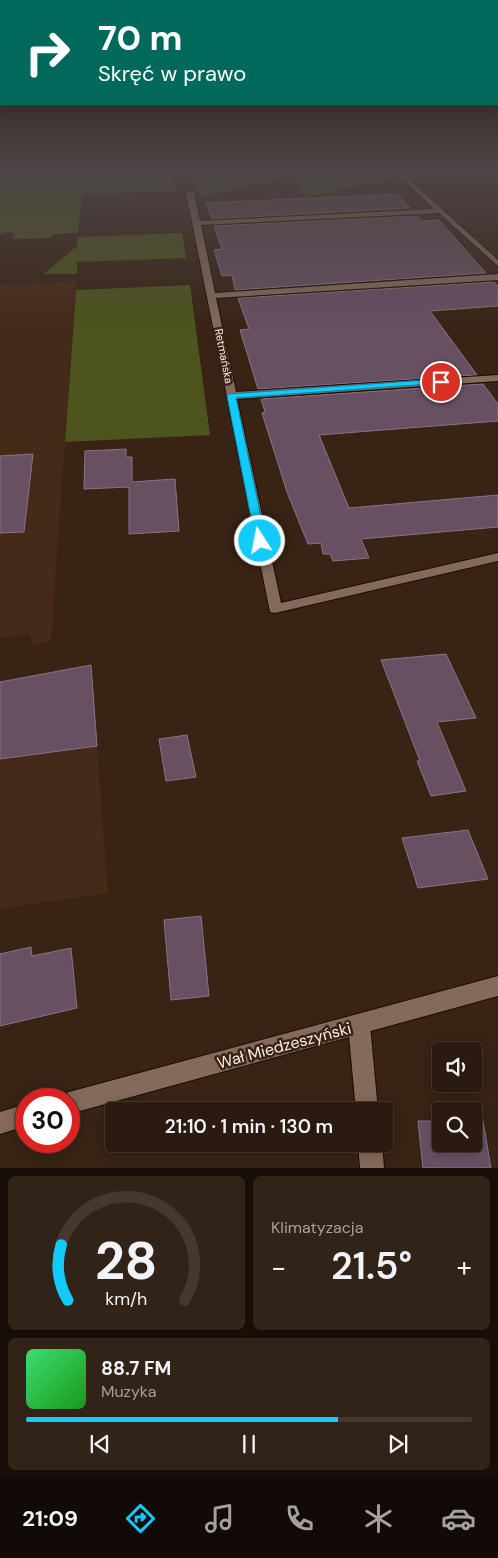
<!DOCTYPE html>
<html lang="pl">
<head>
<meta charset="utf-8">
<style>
  :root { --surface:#2a1a0f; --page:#322318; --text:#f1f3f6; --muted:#a5a19e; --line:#46382f; --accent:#12cafb }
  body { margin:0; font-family:"DM Sans",sans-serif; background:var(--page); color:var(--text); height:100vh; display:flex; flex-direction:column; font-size:19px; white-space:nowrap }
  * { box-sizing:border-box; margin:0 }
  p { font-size:16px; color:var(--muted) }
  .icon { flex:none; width:28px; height:28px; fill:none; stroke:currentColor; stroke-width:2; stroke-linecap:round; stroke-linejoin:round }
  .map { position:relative; height:1168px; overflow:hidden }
  .panel { display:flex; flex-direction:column; gap:8px; padding:8px; background:#170e08; flex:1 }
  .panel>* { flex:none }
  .banner { position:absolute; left:0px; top:0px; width:499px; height:105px; box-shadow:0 2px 12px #0003,0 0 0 1px var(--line); background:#00695c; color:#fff; overflow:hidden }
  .controls { position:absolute; left:432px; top:1042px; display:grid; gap:10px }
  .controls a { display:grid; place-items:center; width:50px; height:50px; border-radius:5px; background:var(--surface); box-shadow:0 2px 12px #0003,0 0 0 1px var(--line); font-size:25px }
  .speed { position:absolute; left:15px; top:1088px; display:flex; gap:10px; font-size:25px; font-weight:700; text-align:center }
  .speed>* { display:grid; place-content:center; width:65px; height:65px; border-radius:50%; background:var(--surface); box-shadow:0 2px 12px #0003,0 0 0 1px var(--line); line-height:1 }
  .speed .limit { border:8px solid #d22; background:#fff; color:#111 }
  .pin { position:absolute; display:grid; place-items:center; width:42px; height:42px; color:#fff; margin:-21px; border:2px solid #fff; border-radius:50%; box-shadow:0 1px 5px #0007 }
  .me { position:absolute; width:55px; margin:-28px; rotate:349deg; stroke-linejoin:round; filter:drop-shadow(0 0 4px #0008) }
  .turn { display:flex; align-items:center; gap:18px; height:105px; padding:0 15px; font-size:22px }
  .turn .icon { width:65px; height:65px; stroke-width:2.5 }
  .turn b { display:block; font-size:35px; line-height:42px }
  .big { font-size:38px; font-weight:600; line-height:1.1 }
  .panel .widget { flex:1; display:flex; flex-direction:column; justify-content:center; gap:8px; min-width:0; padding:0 18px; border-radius:8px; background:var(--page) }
  .panel .dial { align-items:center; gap:0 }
  .dial svg { height:130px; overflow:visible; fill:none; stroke:var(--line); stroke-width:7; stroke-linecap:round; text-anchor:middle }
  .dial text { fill:var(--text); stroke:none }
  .song { display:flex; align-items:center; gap:15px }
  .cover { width:60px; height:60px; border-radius:8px; background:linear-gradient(135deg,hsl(140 70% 55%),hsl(120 70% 35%)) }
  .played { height:5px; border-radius:2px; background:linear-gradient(90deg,var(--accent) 70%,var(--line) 70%) }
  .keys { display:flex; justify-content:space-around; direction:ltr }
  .heat { display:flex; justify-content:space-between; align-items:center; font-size:28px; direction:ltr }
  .panel .tiles { flex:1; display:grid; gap:8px; grid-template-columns:1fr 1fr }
  .widget:last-child { grid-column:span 2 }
  .trip { position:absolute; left:105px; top:1102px; width:288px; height:50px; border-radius:5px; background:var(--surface); box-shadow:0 2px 12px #0003,0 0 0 1px var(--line); font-weight:600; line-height:50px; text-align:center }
  .tab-bar { display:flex; height:80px; justify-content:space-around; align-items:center; background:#110a06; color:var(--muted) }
  .tab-bar .icon { width:35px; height:35px }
  .tab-bar .on { color:var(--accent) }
  .tab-bar b { font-size:22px; color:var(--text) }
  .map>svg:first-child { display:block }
  .built { fill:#452a17 }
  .green { fill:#4d541d }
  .building { fill:#675062; stroke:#8b7386 }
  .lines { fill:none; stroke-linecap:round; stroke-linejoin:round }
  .minor-casing { stroke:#1e0b01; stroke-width:2 }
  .secondary-casing { stroke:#1e0b01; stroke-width:2 }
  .minor { fill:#836a5a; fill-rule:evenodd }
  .secondary { fill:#836a5a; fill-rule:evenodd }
  .route { fill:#12cafb; stroke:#0c83a3 }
  .labels { text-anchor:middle; stroke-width:5; stroke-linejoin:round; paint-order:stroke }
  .far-street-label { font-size:11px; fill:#faece3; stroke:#382314 }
  .near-street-label { font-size:16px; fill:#faece3; stroke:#382314 }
</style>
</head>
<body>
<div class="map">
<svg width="498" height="1168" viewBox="0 0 498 1168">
  <rect width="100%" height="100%" fill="#382314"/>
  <path class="built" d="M76,281L51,641L33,645L29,634L0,638V285Z
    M91,665L108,893L0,909V682Z"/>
  <path class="green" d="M0,168H14L11,169L9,175H26L29,170L39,168H170L175,191L82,194L78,233L56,234L50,238L13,239L14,233L7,232L0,234Z
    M192,168H405L413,176L398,177L307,197L293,176L200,197V192H195Z
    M182,233L186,258L77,262V274H44L77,246L78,237Z
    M190,285L210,435L65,442L76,290Z"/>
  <path class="building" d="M398,194L410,208L212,219L206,203Z
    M417,216L421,221L439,220L486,273L235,290L232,275L222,276L214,250L222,249L214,226Z
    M494,282L498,286V306L430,311L477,375L258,389L240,330L249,329L238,298Z
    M483,384L498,404V421L319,435L349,508L498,495V527L361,539L369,558L333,561L330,554H323L321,543L308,544L287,492L262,413L265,412L261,399Z
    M126,449V457H132V482L175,479L179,531L129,534V487L84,489L85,451Z
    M33,454L24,532L0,533V456Z
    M446,654L476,718L437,722L466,791L431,796L417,761H420L381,660Z
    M91,665L97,746L0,759V682Z
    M187,735L196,777L166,781L159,739Z
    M468,830L488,879L418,888L402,838Z
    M201,916L209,996L171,1000L164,920Z
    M31,947L32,956L71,948L77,1008L0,1026V954Z
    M418,1121H441V1144H474V1121H483L491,1168H423Z"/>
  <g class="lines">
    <defs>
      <path id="minor" d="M403,174L498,260V266L439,213L201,225L215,293L498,274V280L216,298L236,392L498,375V381L237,399L281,603L498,553V561L275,613L270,612L186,192L190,190L194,192L200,221L434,209L401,177V175Z
        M359,1015L367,1018L370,1025L378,1111H356L348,1025L351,1018Z
        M358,1144H382L384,1168H360Z"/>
      <path id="secondary" d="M498,976V996L69,1114V1099H59L61,1095L69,1092Z
        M26,1104V1126L0,1134V1112Z"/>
    </defs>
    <use href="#minor" class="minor-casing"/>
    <use href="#secondary" class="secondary-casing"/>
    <use href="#minor" class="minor"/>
    <use href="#secondary" class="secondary"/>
  </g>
  <linearGradient id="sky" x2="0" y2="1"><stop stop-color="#1f130b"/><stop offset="0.51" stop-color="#4d4545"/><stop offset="1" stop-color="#4d4545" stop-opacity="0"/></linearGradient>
  <rect width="498" height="332" fill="url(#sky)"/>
  <path class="route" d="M441,379L444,380V383L236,398L266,541L264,543H256L227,396L228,394Z"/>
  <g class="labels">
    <g class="far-street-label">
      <text transform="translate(224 356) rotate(79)" y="4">Retmańska</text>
    </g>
    <g class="near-street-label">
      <text transform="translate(284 1045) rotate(-15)" y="6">Wał Miedzeszyński</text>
    </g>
  </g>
</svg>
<div class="controls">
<a><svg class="icon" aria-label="sound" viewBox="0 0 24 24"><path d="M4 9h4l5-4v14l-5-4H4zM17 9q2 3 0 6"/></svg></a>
<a><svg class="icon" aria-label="search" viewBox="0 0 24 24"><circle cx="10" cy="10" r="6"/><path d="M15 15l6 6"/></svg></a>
</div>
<div class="speed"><div class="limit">30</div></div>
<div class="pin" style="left:441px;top:382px;background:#d93025"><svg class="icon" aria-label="arrive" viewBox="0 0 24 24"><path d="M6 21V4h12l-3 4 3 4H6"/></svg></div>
<svg class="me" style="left:260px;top:541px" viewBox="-20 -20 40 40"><circle r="17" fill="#12cafb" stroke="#fff" stroke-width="3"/><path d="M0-11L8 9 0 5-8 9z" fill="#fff"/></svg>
<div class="trip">21:10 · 1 min · 130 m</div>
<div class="banner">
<div class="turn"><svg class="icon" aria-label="right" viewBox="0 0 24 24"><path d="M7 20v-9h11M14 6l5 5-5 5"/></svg><div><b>70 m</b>Skręć w prawo</div></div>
</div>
</div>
<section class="panel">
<div class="tiles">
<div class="widget dial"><svg viewBox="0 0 100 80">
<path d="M14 69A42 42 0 1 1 86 69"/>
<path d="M14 69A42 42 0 0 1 10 35" stroke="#12cafb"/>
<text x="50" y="56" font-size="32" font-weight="700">28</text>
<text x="50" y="72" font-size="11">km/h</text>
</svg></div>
<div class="widget"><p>Klimatyzacja</p>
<div class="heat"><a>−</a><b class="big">21.5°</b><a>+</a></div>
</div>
<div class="widget">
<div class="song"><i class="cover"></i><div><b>88.7 FM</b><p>Muzyka</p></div></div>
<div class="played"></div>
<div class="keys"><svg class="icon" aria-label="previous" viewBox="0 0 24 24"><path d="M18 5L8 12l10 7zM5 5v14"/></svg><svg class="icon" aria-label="pause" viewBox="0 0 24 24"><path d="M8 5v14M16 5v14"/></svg><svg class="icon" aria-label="next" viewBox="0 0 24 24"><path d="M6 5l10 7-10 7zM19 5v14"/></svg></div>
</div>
</div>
</section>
<nav class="tab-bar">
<b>21:09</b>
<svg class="icon on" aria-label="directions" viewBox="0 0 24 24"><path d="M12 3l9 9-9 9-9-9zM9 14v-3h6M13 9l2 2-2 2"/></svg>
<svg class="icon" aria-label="music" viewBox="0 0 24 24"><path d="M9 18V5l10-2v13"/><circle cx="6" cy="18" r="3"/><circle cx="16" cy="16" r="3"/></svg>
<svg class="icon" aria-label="phone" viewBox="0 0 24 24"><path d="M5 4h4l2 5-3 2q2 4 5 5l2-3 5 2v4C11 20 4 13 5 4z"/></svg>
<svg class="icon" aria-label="climate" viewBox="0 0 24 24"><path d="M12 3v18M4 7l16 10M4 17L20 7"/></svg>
<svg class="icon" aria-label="car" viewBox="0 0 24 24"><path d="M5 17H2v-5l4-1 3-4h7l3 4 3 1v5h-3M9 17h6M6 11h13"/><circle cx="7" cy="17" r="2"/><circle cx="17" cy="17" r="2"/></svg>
</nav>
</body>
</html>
